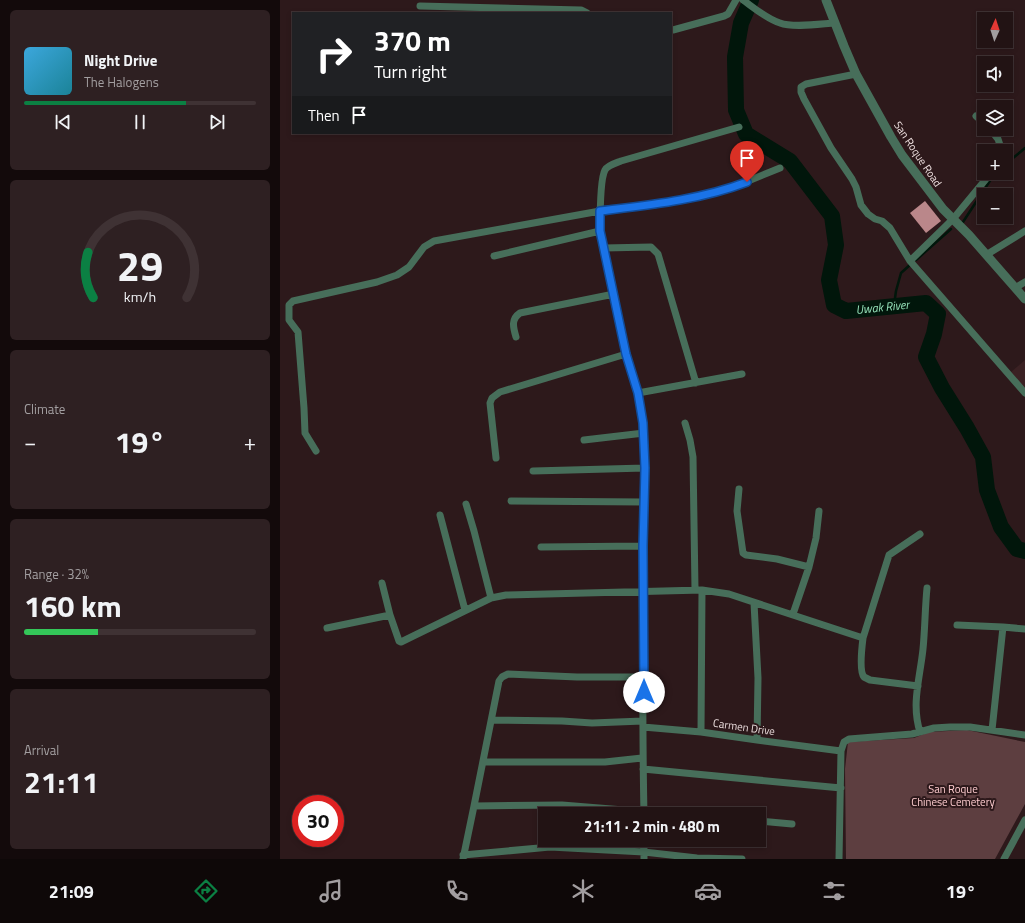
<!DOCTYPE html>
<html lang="en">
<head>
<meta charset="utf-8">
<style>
  :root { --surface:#221314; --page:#2e2022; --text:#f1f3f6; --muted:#a29ea0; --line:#3f3234; --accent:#0b8043 }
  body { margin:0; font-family:"Titillium Web",sans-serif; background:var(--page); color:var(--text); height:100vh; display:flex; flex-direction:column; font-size:15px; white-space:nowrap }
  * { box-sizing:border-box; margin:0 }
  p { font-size:13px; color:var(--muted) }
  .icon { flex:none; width:22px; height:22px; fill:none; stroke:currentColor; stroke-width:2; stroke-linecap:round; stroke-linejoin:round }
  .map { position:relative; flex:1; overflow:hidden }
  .sheet { display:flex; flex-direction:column; gap:10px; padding:10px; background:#130a0b; width:280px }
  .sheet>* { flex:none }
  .top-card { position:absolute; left:12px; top:12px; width:380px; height:122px; border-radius:0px; box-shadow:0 2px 6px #0003,0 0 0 1px var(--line); background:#202124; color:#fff; overflow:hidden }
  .needle { width:26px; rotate:3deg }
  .buttons { position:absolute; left:697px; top:12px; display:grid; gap:8px }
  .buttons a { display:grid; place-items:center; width:36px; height:36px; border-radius:0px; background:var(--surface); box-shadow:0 2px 6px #0003,0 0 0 1px var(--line); font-size:20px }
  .speed { position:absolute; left:12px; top:795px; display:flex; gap:8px; font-size:20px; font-weight:700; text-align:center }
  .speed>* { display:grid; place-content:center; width:52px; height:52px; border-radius:50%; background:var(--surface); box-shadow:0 2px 6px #0003,0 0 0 1px var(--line); line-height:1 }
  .speed .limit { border:6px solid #d22; background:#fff; color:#111 }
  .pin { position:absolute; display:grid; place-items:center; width:34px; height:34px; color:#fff; margin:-41px -17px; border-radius:50% 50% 50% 0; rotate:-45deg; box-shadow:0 0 4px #0007 }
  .pin .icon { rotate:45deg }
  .me { position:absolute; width:44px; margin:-22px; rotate:0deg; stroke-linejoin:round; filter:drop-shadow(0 0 3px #0008) }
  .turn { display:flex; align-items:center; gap:14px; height:84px; padding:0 16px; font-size:18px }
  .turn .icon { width:52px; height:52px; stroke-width:2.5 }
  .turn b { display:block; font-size:28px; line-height:34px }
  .then { display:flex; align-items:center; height:38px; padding:0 16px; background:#0003; gap:8px; font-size:15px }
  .big { font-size:30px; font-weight:700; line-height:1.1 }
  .sheet .tile { flex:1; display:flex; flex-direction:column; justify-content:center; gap:6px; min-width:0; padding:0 14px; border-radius:6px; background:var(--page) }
  .sheet .dial { align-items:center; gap:0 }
  .dial svg { height:104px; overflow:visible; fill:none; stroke:var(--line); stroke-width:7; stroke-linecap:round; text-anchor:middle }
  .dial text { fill:var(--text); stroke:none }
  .song { display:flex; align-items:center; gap:12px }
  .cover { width:48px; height:48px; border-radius:6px; background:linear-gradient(135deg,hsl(200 70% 55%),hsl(190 70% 35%)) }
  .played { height:4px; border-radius:2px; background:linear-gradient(90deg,var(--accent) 70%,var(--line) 70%) }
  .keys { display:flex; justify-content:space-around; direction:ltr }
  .heat { display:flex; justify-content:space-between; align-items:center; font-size:22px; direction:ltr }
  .charge { height:6px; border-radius:3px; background:linear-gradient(90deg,#34c759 32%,var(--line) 0) }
  .trip { position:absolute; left:258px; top:807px; width:228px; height:40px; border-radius:0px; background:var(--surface); box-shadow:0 2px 6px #0003,0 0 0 1px var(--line); font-weight:700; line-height:40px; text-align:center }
  .dock { display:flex; height:64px; justify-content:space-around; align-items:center; background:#0e0808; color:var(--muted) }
  .dock .icon { width:28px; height:28px }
  .dock .current { color:var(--accent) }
  .dock b { font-size:18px; color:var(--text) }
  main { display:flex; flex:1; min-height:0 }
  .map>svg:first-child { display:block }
  .built { fill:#3b2123 }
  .green { fill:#5d3e40 }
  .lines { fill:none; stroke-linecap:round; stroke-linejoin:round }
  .stream { stroke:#01160b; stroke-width:2.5 }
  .river { stroke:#01160b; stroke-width:16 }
  .building { fill:#ba878a }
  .minor { stroke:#476e5a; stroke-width:7 }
  .tertiary { stroke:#476e5a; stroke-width:9 }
  .route-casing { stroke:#114b97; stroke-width:10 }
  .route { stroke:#1a73e8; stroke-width:7 }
  .labels { text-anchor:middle; stroke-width:4; stroke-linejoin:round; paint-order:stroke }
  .street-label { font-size:11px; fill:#eddfdf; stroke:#2d191b }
  .park-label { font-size:11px; fill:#fecccf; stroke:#2d191b }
  .water-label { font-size:12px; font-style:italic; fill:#97e3bb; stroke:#2d191b }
</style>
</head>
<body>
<main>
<section class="sheet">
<div class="tile">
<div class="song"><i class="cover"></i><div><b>Night Drive</b><p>The Halogens</p></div></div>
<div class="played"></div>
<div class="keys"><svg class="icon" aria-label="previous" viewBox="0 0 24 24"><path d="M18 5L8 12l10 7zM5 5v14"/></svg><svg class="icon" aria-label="pause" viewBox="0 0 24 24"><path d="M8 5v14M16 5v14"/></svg><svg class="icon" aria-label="next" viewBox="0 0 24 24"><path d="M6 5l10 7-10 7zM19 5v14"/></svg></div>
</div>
<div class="tile dial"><svg viewBox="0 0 100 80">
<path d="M14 69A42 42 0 1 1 86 69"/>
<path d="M14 69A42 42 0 0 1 10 34" stroke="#0b8043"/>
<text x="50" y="56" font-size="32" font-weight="700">29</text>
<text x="50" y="72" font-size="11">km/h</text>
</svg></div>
<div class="tile"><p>Climate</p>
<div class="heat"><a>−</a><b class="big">19°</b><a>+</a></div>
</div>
<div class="tile"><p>Range · 32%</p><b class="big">160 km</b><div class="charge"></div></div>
<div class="tile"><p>Arrival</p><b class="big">21:11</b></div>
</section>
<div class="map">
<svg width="745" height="859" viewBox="0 0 745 859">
  <rect width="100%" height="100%" fill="#2d191b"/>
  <path class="built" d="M745,360V390L731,372Z"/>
  <path class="green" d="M687,730L745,742V804L715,859H566L565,769L568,742L634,738L649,732Z"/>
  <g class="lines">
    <path class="stream" d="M726,164L745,148
      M683,222L715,173
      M636,260L671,229
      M615,298L616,291L621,273L631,264"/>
    <path class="river" id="s1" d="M471,0L461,23L455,57L456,110L466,134L510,161L552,216L556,245L549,280L554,305L566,311L646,303L658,314L654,334L646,357L662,388L687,428L703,457L707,490L721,527L737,549L745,551"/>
  </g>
  <path class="building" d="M645,201L661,221L646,233L630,213Z"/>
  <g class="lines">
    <path class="minor" d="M463,0C474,8 487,19 500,23C513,28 540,24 555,23
      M140,6L301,10L307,13
      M393,30L444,16L448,14L456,0
      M576,74L526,84L521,87V92L524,99L551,148L572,179L576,187L581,205L588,214L595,219L602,221L610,228L630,261L745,393
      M696,116L704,123
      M710,129L718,139L722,151
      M324,248L371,247L378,254L416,383
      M706,255L745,231
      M214,256L320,231
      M630,261L673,219L711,173
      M735,288L745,282
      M236,337C233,327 231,319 240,313L334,294
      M358,393L462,374
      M405,423L410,440L413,457L415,589
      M304,440L364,433
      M36,451L25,433L24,408L18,332L9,320V305L13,301L97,282L117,275L129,267L144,247L154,241L320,211L374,205L400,200L446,190L500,168
      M216,458L210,403L212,398L220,392L346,354
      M253,471L365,468
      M459,489L457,511L463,553L466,555L497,559L529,567
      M231,501L363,502
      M186,504L194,531L211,598
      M160,515L185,610
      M261,547L363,546
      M102,583L110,615
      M474,603L478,678L477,740
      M513,614L529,567L536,538L539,511
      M677,625L723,627L712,730
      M723,627L745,629
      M47,628L110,615L119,641L121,642L211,598L226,595L422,590L449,594L583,638C582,646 579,671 584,677C586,678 588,679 590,680L638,686
      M583,638L609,555L640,534
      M212,720L282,721L312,723L363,721
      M363,727L421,732L477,740L561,751
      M421,732L422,590
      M640,732C631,704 640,678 643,649C645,629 645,608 647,588
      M204,762H325L362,758
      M363,769L561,788
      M194,806L219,681L222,677L228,674L297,677H364
      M364,814C362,725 363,636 363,547C363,506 367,465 363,423C361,399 351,377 346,353C336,313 329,272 320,231C320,220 320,179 325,170C328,165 336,163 341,161L459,127
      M479,821L512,824
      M364,840V859
      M183,855L270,847L364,852L417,858L462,859
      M183,859L194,806L282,805L393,814
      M559,859L561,751L564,742L569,739L632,734L654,728L670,727H690L745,735
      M724,859L745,820"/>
    <path class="tertiary" d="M546,0L564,46L576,74L611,137L622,155L663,209L689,235L745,299"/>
  </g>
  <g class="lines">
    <defs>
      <path id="route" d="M364,692L363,546L365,468L363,423L358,393L346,354L322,240L320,231V211C369,205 420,200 467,182"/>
    </defs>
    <use href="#route" class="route-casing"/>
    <use href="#route" class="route"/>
  </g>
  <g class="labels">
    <g class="street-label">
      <text transform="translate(638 154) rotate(56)" y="4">San Roque Road</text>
      <text transform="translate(464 727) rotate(8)" y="4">Carmen Drive</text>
    </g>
    <g class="park-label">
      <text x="673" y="793">San Roque<tspan x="673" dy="13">Chinese Cemetery</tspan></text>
    </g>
    <g class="water-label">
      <text dy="4" stroke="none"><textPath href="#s1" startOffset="400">Uwak River</textPath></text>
    </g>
  </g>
</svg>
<div class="buttons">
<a><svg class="needle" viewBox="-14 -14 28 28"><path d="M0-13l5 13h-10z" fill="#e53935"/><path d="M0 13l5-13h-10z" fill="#a29ea0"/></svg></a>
<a><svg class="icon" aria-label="sound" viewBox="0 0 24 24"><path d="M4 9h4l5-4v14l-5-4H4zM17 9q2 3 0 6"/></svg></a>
<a><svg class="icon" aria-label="layers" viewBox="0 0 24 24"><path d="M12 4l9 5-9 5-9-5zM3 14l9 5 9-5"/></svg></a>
<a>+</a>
<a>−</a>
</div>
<div class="speed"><div class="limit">30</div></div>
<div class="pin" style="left:467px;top:182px;background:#d93025"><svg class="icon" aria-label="arrive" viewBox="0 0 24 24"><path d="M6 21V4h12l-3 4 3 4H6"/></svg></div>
<svg class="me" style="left:364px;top:692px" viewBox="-20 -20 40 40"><circle r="19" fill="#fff"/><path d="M0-13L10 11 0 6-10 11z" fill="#1a73e8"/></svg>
<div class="trip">21:11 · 2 min · 480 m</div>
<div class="top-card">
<div class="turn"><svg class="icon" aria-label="right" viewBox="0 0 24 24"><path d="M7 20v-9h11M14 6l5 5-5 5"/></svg><div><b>370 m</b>Turn right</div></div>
<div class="then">Then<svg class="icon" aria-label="arrive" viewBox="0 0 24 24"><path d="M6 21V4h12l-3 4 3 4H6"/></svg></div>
</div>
</div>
</main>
<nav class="dock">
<b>21:09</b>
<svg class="icon current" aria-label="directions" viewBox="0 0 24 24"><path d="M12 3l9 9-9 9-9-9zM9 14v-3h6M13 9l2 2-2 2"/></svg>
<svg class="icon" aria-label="music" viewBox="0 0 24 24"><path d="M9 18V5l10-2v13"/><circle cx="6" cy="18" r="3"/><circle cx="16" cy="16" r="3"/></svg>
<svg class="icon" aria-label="phone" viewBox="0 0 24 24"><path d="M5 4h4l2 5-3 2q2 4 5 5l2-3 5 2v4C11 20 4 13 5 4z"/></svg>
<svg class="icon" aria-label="climate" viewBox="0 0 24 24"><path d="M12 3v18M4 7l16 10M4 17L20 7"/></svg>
<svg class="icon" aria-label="car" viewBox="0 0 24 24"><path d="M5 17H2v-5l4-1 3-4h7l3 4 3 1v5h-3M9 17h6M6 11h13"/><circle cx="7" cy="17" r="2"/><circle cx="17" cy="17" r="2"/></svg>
<svg class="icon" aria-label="filters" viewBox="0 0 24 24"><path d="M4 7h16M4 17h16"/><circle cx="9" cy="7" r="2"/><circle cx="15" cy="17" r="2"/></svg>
<b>19°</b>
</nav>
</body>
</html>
